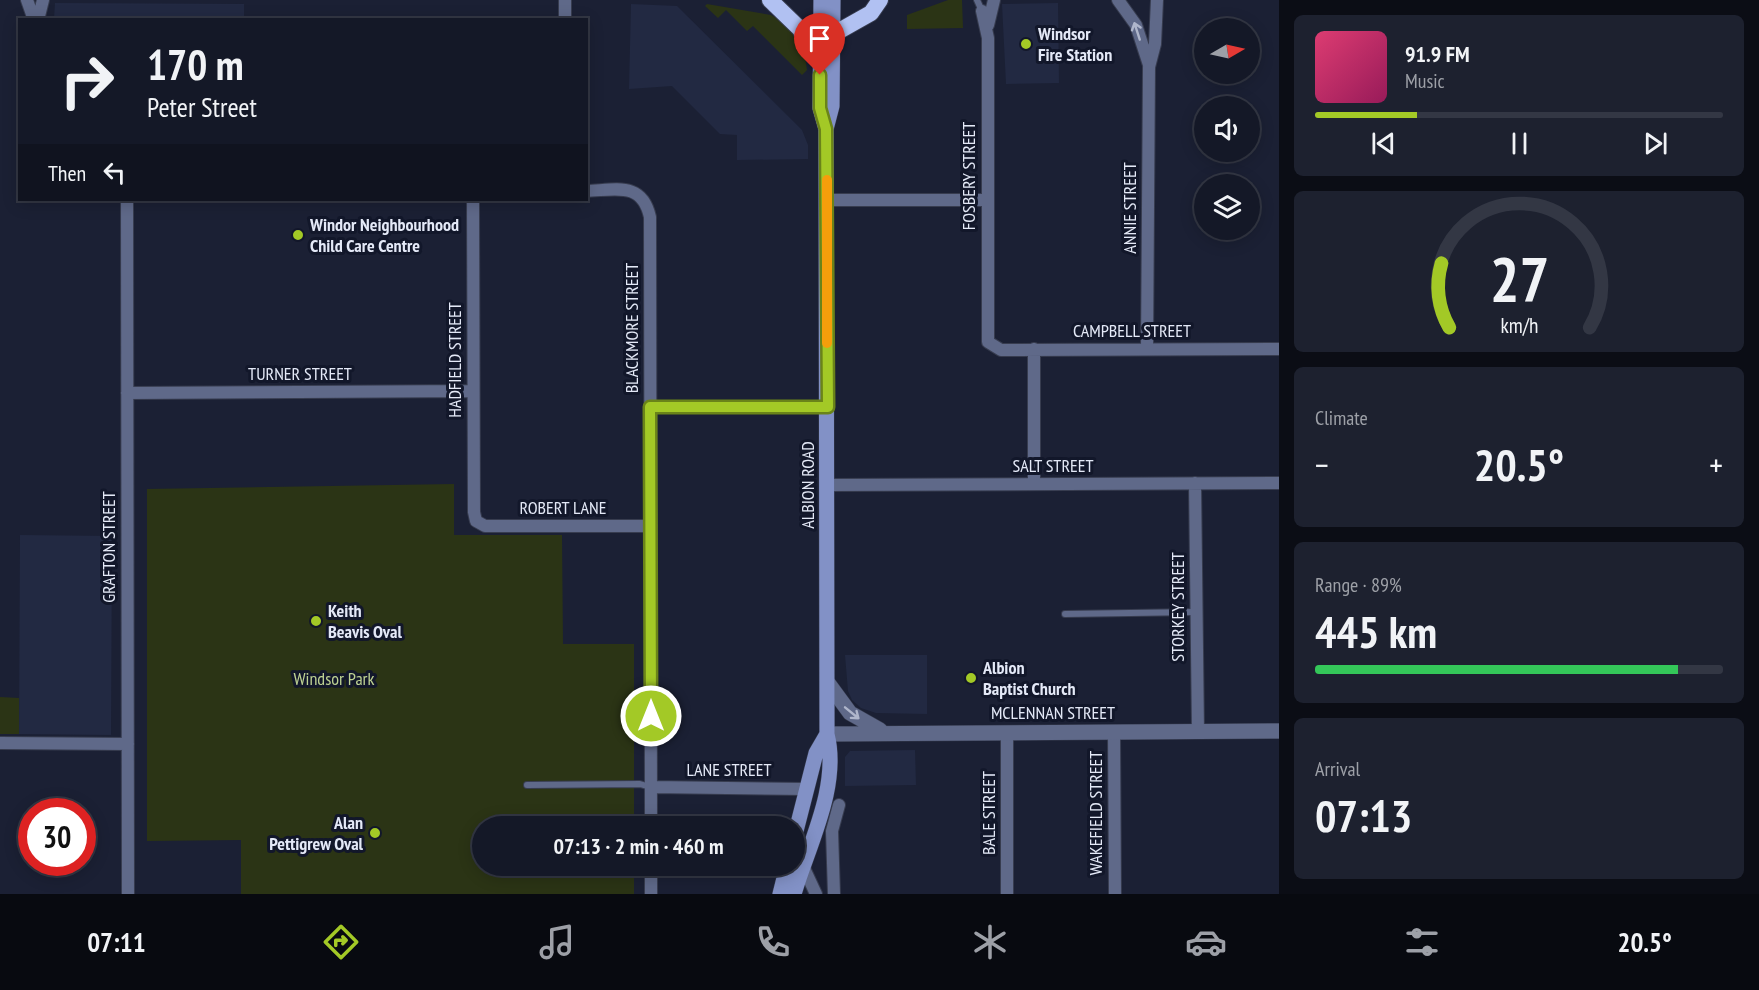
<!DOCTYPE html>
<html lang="en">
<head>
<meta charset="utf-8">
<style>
  :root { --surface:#141827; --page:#1d212f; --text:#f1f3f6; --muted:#9da0a7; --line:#333744; --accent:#a3c926 }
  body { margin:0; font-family:"PT Sans Narrow",sans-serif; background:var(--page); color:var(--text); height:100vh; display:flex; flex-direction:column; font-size:22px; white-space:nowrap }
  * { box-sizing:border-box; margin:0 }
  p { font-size:20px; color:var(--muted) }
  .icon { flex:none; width:33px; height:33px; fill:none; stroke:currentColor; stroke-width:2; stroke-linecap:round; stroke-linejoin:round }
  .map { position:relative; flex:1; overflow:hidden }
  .side { display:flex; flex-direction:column; gap:15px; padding:15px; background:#0b0d15; width:480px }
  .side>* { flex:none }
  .guide { position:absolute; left:18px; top:18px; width:570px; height:183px; border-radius:0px; box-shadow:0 3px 15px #0003,0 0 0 2px var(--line); background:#141827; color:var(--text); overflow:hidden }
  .needle { width:39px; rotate:81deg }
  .tools { position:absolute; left:1194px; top:18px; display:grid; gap:12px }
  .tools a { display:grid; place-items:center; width:66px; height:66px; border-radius:50%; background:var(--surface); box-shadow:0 3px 15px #0003,0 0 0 2px var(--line); font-size:30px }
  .speed { position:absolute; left:18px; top:798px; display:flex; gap:12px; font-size:30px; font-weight:700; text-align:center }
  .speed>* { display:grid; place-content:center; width:78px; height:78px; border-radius:50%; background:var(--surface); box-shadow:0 3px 15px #0003,0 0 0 2px var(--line); line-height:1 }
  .speed .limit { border:9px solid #d22; background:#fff; color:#111 }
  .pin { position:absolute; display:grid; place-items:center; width:51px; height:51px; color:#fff; margin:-62px -26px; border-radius:50% 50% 50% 0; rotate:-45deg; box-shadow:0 0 6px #0007 }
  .pin .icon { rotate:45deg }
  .me { position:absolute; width:66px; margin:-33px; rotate:0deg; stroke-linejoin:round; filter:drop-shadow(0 0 4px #0008) }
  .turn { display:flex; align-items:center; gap:21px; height:126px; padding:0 30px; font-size:27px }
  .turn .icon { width:78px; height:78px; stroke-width:2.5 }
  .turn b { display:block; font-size:42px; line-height:51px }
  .then { display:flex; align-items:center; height:57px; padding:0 30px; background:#0003; gap:12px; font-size:22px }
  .big { font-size:45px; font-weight:800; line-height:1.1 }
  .side .widget { flex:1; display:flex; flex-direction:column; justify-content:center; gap:9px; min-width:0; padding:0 21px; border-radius:9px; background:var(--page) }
  .side .dial { align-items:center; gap:0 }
  .dial svg { height:156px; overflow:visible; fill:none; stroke:var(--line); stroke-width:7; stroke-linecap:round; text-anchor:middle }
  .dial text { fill:var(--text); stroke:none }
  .song { display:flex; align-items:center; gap:18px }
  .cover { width:72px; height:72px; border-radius:9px; background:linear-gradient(135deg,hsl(340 70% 55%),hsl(330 70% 35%)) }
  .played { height:6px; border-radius:3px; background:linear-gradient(90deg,var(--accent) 25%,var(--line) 25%) }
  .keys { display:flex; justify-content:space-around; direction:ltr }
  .heat { display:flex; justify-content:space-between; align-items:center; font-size:33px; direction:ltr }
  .charge { height:9px; border-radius:4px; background:linear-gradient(90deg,#34c759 89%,var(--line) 0) }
  .trip { position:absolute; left:472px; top:816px; width:333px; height:60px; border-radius:30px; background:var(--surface); box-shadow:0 3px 15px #0003,0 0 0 2px var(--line); font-weight:800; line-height:60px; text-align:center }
  .tabs { display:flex; height:96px; justify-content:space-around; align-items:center; background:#080a10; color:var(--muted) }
  .tabs .icon { width:42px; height:42px }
  .tabs .selected { color:var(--accent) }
  .tabs b { font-size:27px; color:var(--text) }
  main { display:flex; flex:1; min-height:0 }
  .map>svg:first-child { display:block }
  .built { fill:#222942 }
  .green { fill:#2b3415 }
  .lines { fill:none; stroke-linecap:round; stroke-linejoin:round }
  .service-casing { stroke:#373c4f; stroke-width:8 }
  .minor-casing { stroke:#373c4f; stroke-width:14 }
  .tertiary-casing { stroke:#373c4f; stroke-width:16 }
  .secondary-casing { stroke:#373c4f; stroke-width:16 }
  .trunk-casing { stroke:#373c4f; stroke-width:18 }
  .service { stroke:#5f6989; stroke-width:6 }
  .minor { stroke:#5f6989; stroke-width:12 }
  .tertiary { stroke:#5f6989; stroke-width:15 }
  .secondary { stroke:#8291c6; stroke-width:15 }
  .trunk { stroke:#b1c1f2; stroke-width:16 }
  .oneway { stroke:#afb6cb }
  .route-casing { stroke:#6a8319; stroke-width:15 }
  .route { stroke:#a3c926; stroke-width:10 }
  .slow { stroke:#f59e0b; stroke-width:10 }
  .poi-dot { fill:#a3c926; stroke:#12172a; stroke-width:2 }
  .labels { text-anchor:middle; stroke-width:6; stroke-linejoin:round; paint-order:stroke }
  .poi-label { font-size:18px; font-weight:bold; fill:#e4e9f7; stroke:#12172a; text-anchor:start }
  .street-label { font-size:18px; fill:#e4e9f7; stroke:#12172a }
  .park-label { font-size:18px; fill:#bed293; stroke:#12172a }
</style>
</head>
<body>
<main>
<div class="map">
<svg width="1279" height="894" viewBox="0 0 1279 894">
  <rect width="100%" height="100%" fill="#1b2034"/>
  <path class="built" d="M55,3L244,4V19H54Z
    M1058,3L1059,83L1006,84L1002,4Z
    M631,4L677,6L802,130L808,145V159L737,160V135L720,134L672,86L629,89Z
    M20,535L112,536L111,735L19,734Z
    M845,655H927V714L876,713L861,708L852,700L848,691Z
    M915,750L916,785L845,786V757L850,751Z"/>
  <path class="green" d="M948,0H962L963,28L907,29V15Z
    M707,4L771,15C793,26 805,46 807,70L802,75L753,26L747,31L726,10L718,18L705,6Z
    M454,484V535H562L563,644H634V826H483V866H634V894H241V840L147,841V489Z
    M0,697L19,698V734H0Z"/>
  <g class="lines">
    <defs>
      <path id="service" d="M977,0L982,11
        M1065,614L1195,612
        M527,785L640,784L650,787"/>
      <path id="minor" d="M27,0L34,20
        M1118,0L1136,25L1149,65
        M982,11L988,38V342L1001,350L1279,349
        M38,20L43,0
        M565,20V0
        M988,25L994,0
        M586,191C616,190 642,181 650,217L651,826
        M127,200L128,894
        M473,200L474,512L476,521L485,526H651
        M827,200H987
        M1147,349L1149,67L1155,44L1157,0
        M127,393L473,391
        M650,407H828
        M1195,483L1198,732
        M1034,484V349
        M827,485L1279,483
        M1114,732L1115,894
        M0,743L128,744
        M651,787L807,789
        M651,866V894
        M803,866L816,894
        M834,894L832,831L839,805
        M1007,894V732"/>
      <path id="tertiary" d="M828,683L850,713L880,730
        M827,734L1279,731"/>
      <path id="secondary" d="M821,0L820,108L826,129
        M795,835L816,753L827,734
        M780,894L787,866
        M794,894C809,844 840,786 827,734L826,129L832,106L833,0"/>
      <path id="trunk" d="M770,0L800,29L810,49L820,58
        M832,35L871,13L880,0"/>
    </defs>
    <use href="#service" class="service-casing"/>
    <use href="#minor" class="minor-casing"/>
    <use href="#tertiary" class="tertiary-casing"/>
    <use href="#secondary" class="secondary-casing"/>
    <use href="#trunk" class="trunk-casing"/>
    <use href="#service" class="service"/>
    <use href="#minor" class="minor"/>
    <use href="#tertiary" class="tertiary"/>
    <use href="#secondary" class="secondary"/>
    <use href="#trunk" class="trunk"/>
  </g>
  <defs><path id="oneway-shaft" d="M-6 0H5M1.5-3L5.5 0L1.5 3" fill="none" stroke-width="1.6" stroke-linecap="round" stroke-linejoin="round" transform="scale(1.5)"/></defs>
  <g class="oneway">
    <use href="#oneway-shaft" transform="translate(1137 31) rotate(-108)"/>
    <use href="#oneway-shaft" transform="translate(852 713) rotate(39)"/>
  </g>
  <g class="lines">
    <defs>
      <path id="route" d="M651,716L650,407H828L826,129L820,108V75"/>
    </defs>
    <use href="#route" class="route-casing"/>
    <use href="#route" class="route"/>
    <path class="slow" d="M827,180V343"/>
  </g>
  <g class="poi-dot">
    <circle cx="1026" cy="44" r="6"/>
    <circle cx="298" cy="235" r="6"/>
    <circle cx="316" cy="621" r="6"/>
    <circle cx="971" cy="678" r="6"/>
    <circle cx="375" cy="833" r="6"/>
  </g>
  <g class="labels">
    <g class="poi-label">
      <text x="1038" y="40">Windsor<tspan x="1038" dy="21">Fire Station</tspan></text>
      <text x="310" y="231">Windor Neighbourhood<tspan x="310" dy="21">Child Care Centre</tspan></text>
      <text x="328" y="617">Keith<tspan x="328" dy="21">Beavis Oval</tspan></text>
      <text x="983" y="674">Albion<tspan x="983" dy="21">Baptist Church</tspan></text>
      <text x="363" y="829" text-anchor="end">Alan<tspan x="363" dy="21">Pettigrew Oval</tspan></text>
    </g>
    <g class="street-label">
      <text transform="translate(969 176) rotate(-90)" y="6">FOSBERY STREET</text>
      <text transform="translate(1130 208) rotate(-90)" y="6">ANNIE STREET</text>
      <text transform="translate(632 328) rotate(-90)" y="6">BLACKMORE STREET</text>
      <text x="1132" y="337">CAMPBELL STREET</text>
      <text transform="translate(455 360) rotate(-90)" y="6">HADFIELD STREET</text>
      <text x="300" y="380">TURNER STREET</text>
      <text x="1053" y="472">SALT STREET</text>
      <text transform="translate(808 485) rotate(-90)" y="6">ALBION ROAD</text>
      <text x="563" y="514">ROBERT LANE</text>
      <text transform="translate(109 547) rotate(-90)" y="6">GRAFTON STREET</text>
      <text transform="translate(1178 607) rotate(-90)" y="6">STORKEY STREET</text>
      <text x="1053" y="719">MCLENNAN STREET</text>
      <text x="729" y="776">LANE STREET</text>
      <text transform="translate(989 813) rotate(-90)" y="6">BALE STREET</text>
      <text transform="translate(1096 813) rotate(-90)" y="6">WAKEFIELD STREET</text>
    </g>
    <g class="park-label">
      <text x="334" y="685">Windsor Park</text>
    </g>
  </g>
</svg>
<div class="tools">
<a><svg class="needle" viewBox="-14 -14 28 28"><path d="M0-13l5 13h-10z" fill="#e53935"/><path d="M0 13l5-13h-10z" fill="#9da0a7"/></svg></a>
<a><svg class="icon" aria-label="sound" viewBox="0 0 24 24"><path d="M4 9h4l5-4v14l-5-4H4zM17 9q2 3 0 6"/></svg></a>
<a><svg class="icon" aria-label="layers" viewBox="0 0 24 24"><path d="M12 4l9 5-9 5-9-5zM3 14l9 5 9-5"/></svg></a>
</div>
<div class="speed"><div class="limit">30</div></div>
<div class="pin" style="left:820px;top:75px;background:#d93025"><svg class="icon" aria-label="arrive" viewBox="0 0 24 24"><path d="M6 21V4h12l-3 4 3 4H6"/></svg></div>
<svg class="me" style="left:651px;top:716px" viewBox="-20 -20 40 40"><circle r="17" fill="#a3c926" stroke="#fff" stroke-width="3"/><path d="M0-11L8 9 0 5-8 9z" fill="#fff"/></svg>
<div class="trip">07:13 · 2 min · 460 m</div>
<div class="guide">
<div class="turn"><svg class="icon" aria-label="right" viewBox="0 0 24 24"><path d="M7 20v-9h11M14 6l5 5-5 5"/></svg><div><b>170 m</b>Peter Street</div></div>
<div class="then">Then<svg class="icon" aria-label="left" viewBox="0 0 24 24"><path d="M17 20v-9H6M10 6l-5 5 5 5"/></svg></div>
</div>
</div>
<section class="side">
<div class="widget">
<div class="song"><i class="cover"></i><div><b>91.9 FM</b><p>Music</p></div></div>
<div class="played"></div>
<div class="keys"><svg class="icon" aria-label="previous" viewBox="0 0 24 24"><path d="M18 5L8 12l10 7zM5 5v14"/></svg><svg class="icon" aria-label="pause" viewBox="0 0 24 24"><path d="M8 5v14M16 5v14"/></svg><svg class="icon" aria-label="next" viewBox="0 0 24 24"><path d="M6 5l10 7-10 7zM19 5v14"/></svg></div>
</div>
<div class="widget dial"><svg viewBox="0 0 100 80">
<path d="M14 69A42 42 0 1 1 86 69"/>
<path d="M14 69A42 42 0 0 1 10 36" stroke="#a3c926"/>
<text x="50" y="56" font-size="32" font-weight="700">27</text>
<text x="50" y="72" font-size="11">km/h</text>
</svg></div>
<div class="widget"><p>Climate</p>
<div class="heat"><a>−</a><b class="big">20.5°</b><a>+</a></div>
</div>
<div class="widget"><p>Range · 89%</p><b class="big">445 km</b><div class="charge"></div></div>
<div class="widget"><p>Arrival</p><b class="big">07:13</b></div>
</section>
</main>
<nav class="tabs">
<b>07:11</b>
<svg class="icon selected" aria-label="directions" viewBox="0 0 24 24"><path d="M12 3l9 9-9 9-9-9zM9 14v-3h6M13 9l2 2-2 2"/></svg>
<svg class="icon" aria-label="music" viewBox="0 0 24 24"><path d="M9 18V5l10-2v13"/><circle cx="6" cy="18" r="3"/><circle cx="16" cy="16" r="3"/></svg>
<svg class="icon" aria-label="phone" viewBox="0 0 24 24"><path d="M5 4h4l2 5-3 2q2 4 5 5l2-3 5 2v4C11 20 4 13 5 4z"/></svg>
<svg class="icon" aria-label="climate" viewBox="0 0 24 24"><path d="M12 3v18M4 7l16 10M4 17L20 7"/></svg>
<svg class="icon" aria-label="car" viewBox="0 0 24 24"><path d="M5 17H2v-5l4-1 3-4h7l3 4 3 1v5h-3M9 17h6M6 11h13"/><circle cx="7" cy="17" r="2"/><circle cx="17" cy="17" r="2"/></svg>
<svg class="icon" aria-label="filters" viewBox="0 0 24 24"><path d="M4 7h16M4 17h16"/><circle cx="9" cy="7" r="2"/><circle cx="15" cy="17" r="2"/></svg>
<b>20.5°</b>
</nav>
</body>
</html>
